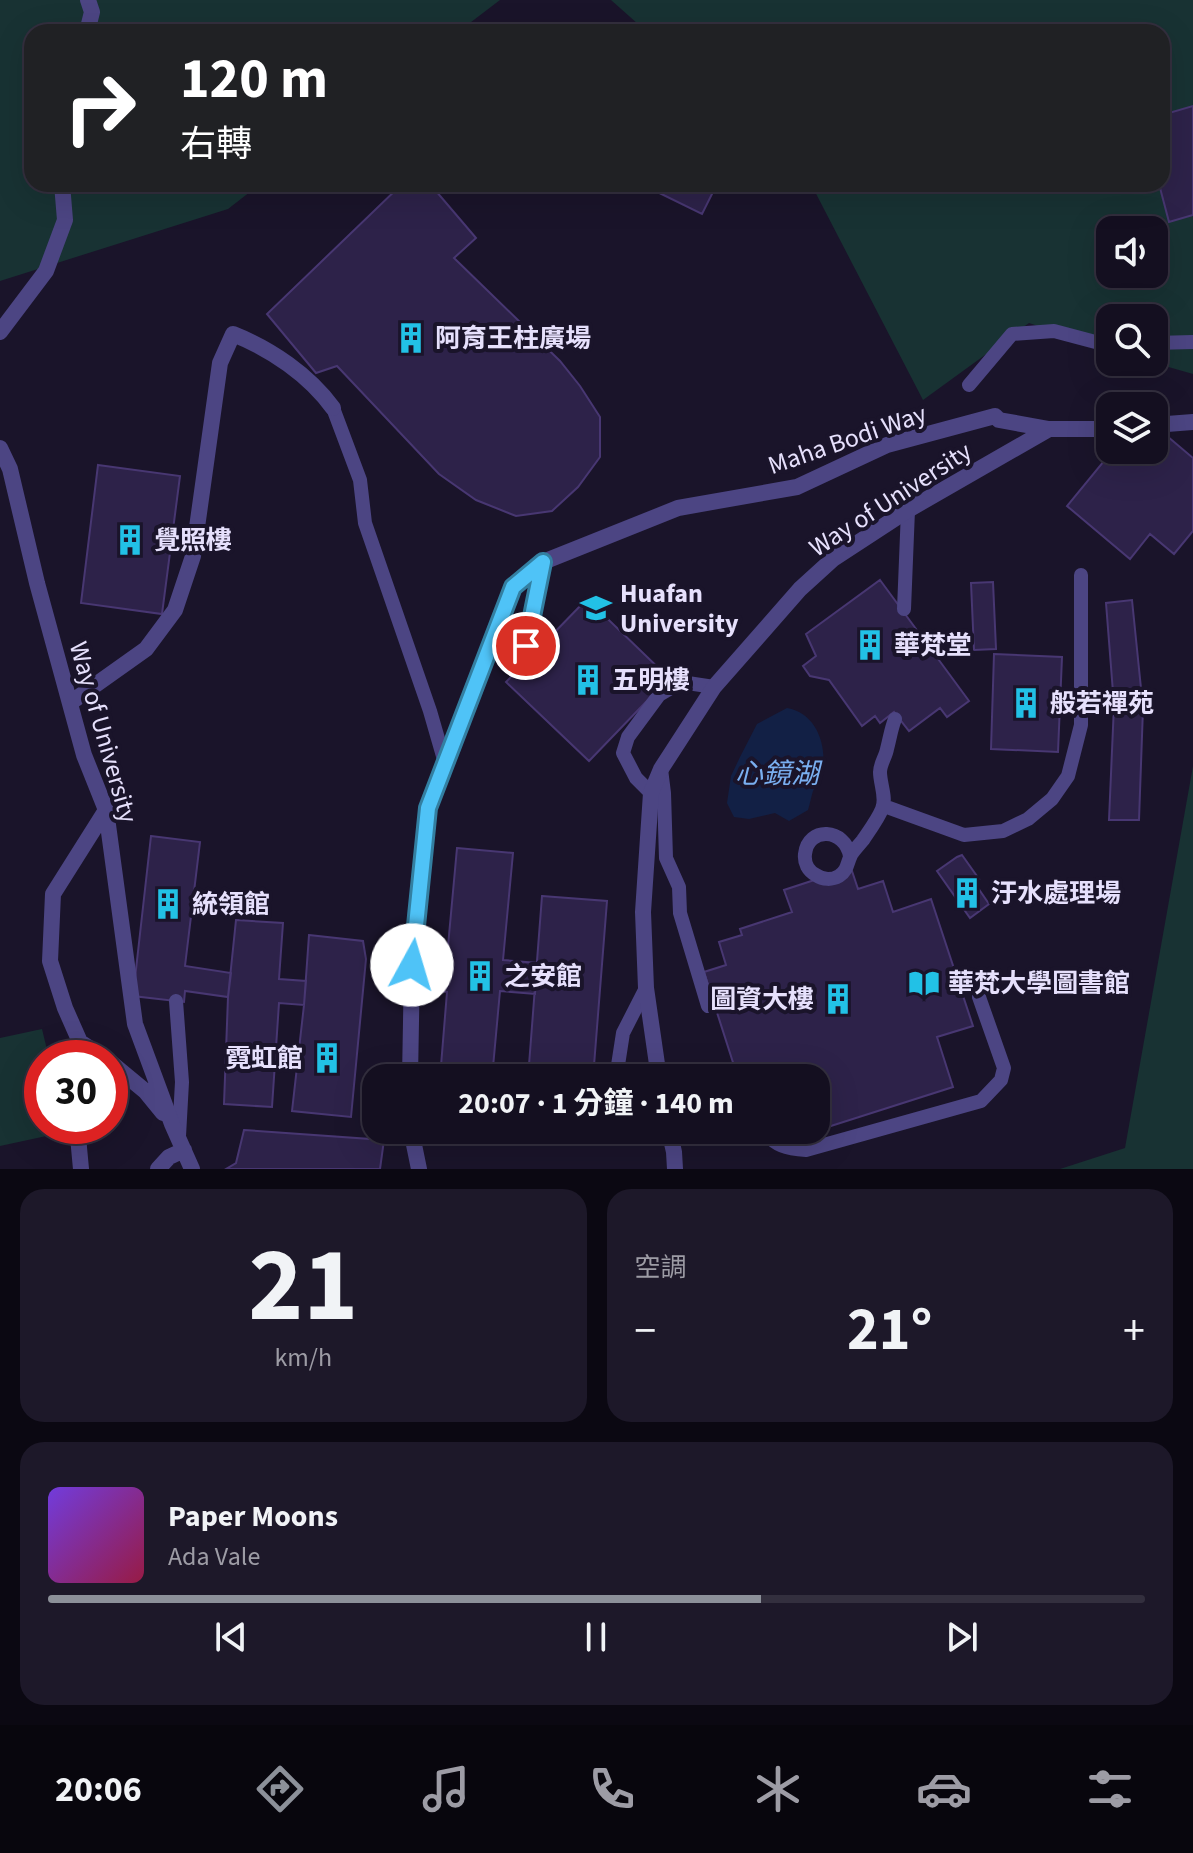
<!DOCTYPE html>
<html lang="zh-TW">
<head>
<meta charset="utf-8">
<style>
  :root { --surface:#140f20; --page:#1d1829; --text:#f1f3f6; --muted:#9d9ca5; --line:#332f3e; --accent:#8c9099 }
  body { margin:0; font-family:"Source Sans 3","Noto Sans TC",sans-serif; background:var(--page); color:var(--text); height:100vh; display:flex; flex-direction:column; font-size:30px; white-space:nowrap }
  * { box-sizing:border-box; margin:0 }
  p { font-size:26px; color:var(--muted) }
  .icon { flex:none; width:44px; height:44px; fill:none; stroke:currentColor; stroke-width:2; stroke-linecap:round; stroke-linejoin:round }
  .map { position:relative; height:1169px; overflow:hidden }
  .drawer { display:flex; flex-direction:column; gap:20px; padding:20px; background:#0b0812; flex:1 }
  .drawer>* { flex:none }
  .guide { position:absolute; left:24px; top:24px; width:1146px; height:168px; border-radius:24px; box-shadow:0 8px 32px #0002,0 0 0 2px var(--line); background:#202124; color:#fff; overflow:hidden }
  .fabs { position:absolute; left:1096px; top:216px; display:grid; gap:16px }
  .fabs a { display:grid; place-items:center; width:72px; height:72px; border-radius:16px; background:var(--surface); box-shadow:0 8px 32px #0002,0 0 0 2px var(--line); font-size:40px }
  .speed { position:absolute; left:24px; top:1040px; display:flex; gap:16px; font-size:40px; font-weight:700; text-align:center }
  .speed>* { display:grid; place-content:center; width:104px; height:104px; border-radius:50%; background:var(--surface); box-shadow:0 8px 32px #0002,0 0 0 2px var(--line); line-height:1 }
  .speed .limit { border:12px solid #d22; background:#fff; color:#111 }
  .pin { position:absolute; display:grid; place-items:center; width:68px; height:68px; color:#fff; margin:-34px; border:4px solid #fff; border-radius:50%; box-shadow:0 2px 8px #0007 }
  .me { position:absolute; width:88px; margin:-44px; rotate:6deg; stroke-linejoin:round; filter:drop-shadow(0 0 6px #0008) }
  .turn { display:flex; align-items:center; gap:28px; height:168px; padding:0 24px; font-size:36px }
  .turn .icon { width:104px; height:104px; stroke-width:2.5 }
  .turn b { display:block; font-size:56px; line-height:68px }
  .big { font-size:60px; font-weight:700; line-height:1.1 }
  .drawer .tile { flex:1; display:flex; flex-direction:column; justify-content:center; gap:12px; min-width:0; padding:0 28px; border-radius:24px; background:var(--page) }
  .drawer .dial { align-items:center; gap:0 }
  .dial b { font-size:104px; line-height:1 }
  .song { display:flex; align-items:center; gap:24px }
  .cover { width:96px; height:96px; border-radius:12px; background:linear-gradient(135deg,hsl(260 70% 55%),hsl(340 70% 35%)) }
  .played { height:8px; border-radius:4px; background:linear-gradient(90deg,var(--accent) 65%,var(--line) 65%) }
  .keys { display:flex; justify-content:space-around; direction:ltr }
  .heat { display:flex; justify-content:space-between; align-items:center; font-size:44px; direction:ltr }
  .drawer .tiles { flex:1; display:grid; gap:20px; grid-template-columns:1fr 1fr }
  .tile:last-child { grid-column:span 2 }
  .trip { position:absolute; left:362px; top:1064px; width:468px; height:80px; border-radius:24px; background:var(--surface); box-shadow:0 8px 32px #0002,0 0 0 2px var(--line); font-weight:700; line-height:80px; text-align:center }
  .menu { display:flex; height:128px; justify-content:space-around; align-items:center; background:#08060d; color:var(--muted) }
  .menu .icon { width:56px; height:56px }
  .menu .active { color:var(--accent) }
  .menu b { font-size:36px; color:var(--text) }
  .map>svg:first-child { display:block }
  .green { fill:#183233; fill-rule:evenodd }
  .water { fill:#122045 }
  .building { fill:#2d2249; stroke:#483772; stroke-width:2 }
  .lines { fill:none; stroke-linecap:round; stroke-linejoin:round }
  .service { stroke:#4c4583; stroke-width:14 }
  .minor { stroke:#4c4583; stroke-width:16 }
  .route-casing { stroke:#337fa1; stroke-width:20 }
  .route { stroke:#4fc3f7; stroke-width:14 }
  .labels { text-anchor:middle; stroke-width:8; stroke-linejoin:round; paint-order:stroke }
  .poi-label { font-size:26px; font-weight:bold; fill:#e6e0fc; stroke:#1a142a; text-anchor:start }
  .street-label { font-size:26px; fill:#e6e0fc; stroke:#1a142a }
  .water-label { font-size:28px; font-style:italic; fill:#7aaff0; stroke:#1a142a }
</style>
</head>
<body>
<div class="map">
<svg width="1193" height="1169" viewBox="0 0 1193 1169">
  <rect width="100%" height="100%" fill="#1a142a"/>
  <path class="green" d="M0,0H500L458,32H32V184H260L228,209L0,281Z
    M611,0H1193V374L1151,362H1154V318H1110V351L1029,323L923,400L811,184H1162V32H647ZM1110,230H1154V274H1110Z
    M1193,766V1169H1060L1125,1148Z
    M42,1029L49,1058H42V1126H63L65,1132L0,1146V1038Z"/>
  <path class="water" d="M787,708C817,713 828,747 822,774C821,780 816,785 813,791C811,797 810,804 808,810L789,821L775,813L749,819L734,817L727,803L731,776L740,757L757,724Z"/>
  <path class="building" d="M1193,106V215L1169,222L1159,184H1162V115Z
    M402,184H430L476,238L454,258L560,361L580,386L600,417V457L578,487L552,511L516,516L476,500L439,474L337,366L316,373L267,314Z
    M641,184H717L702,214Z
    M1154,425L1193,458V531L1174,554L1150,534L1130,559L1067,506L1113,450H1154Z
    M98,465L180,476L162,614L81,603Z
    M880,580L969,701L947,717L940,708L909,731L894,712L880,723L875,716L862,726L829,680L810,676L803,666L816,656L806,634Z
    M993,582L996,649L974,650L971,583Z
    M587,599L669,678L589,761L506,682Z
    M1132,600L1143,708L1139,820H1109L1114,705L1106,603Z
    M994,654L1062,657L1058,752L991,749Z
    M151,836L200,842L185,966L231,973L228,997L185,991L184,1002L133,996Z
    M457,848L513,853L503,960L537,963L535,994L500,991L492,1078H440L447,992L422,989L425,955L447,957Z
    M962,855L979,879L974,882L989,904L970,918L937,871L957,857Z
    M851,868L858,889L883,881L893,912L931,899L973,1026L937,1037L953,1087L809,1133L808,1130H816V1078H738L704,972L726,965L719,942L742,935L740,929L792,912L784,890Z
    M542,896L607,901L593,1078H528Z
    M236,920L283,923L279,979L306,981L304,1005L279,1003L272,1107L224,1104L228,997Z
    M309,935L363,941L366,959L351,1117L292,1111L304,1005Z
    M244,1130L384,1140L380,1169H226L236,1163Z"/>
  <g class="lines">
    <path class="service" d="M1154,343L1193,342
      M969,385L1012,334L1054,331L1103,344H1110
      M333,408L360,480L365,523L430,711L445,763
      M904,609L908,510
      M526,646L543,562
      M661,769L664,793L666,858L679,887L680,913L708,1006
      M651,793L636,778L623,753L628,737L659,695L681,682L714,687
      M884,806L964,835L1003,831L1028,819L1052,799L1068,776L1081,725V575
      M850,856C845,828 808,826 805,854C804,863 808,871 816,875C823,880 832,880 839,876C848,870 847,863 851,855C854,850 859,845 863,840C869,831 878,819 882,809C887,798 880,784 880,772C880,764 886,756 887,749C890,738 891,729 895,719
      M176,1001L182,1082L179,1136
      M616,1078L623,1033L646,988
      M762,1130C776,1146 786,1149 806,1150L981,1101L1001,1080L1004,1068L979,997"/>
    <path class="minor" d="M87,32L92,12L88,0
      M0,332L46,271L65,220L62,184
      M1154,425L1193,422
      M0,448L10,469L37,583L84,755L106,810L135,1024L172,1124L192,1169
      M70,703L146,649L175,610L193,556L220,363L233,334C271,349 309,375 333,408
      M80,1042L104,1058
      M78,1058L80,1042L65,1008L50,961L53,894L106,810
      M110,1062L145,1091L163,1113
      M410,1078L412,965L428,808L513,587L543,562L678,508L797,487L887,445L995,416L999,420L1049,429
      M659,1078L646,988L643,912L651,793L661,769L714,687L800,589L833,559L908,510L1049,429H1110
      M77,1126L81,1169
      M411,1130L419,1169
      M669,1130L674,1152L675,1169
      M158,1169L169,1157L184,1150"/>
  </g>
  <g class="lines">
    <defs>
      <path id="route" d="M412,965L428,808L513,587L543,562L526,646"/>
    </defs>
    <use href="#route" class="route-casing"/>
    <use href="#route" class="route"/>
  </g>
  <defs>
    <symbol id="building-bare" viewBox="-9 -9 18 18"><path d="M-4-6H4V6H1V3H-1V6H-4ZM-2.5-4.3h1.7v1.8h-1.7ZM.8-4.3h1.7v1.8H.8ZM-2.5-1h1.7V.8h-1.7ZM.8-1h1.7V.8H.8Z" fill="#22c1e6" stroke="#1a142a" stroke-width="2.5" paint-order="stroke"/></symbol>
    <symbol id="university-bare" viewBox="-9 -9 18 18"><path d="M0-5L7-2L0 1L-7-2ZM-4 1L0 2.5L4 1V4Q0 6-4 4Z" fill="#22c1e6" stroke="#1a142a" stroke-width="2.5" paint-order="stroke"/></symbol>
    <symbol id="library-bare" viewBox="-9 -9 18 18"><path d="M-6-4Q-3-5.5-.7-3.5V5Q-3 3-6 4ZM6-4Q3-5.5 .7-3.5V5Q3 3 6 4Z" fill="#22c1e6" stroke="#1a142a" stroke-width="2.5" paint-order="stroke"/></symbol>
  </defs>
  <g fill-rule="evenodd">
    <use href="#building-bare" x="389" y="316" width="44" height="44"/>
    <use href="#building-bare" x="108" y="518" width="44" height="44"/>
    <use href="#university-bare" x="574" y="586" width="44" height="44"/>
    <use href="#building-bare" x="848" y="623" width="44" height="44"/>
    <use href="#building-bare" x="566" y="658" width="44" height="44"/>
    <use href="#building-bare" x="1004" y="681" width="44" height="44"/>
    <use href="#building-bare" x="945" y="871" width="44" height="44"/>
    <use href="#building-bare" x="146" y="882" width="44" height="44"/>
    <use href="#building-bare" x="458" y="954" width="44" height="44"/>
    <use href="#library-bare" x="902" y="961" width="44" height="44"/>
    <use href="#building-bare" x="816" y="977" width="44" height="44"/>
    <use href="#building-bare" x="305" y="1036" width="44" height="44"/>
  </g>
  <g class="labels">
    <g class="poi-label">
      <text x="435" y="347">阿育王柱廣場</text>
      <text x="154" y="549">覺照樓</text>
      <text x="620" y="602">Huafan<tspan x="620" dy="30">University</tspan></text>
      <text x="894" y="654">華梵堂</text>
      <text x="612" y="689">五明樓</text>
      <text x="1050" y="712">般若禪苑</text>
      <text x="991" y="902">汙水處理場</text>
      <text x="192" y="913">統領館</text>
      <text x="504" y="985">之安館</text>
      <text x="948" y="992">華梵大學圖書館</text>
      <text x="814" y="1008" text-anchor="end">圖資大樓</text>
      <text x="303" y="1067" text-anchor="end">霓虹館</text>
    </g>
    <g class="street-label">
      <text transform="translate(847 439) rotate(-19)" y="9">Maha Bodi Way</text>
      <text transform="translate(890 499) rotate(-33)" y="9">Way of University</text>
      <text transform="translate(104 732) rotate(74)" y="9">Way of University</text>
    </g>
    <g class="water-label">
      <text x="777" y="783">心鏡湖</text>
    </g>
  </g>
</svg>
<div class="fabs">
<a><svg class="icon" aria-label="sound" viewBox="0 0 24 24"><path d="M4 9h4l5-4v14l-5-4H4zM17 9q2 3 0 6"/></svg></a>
<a><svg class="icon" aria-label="search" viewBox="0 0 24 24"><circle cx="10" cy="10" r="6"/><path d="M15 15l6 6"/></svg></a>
<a><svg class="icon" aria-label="layers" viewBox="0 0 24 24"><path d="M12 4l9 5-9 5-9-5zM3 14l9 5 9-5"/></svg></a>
</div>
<div class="speed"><div class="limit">30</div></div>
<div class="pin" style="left:526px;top:646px;background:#d93025"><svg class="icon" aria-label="arrive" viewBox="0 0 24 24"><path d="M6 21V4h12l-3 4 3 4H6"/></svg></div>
<svg class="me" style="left:412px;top:965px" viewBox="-20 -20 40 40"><circle r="19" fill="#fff"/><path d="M0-13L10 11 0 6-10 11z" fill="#4fc3f7"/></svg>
<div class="trip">20:07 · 1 分鐘 · 140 m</div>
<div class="guide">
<div class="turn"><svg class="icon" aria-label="right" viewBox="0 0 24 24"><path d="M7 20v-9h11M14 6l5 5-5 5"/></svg><div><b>120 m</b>右轉</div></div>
</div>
</div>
<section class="drawer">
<div class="tiles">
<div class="tile dial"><b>21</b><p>km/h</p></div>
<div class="tile"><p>空調</p>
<div class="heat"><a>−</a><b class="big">21°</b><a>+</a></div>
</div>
<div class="tile">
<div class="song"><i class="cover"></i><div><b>Paper Moons</b><p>Ada Vale</p></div></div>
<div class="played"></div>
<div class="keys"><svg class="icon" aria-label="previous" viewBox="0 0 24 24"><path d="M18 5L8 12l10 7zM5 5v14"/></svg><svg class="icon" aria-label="pause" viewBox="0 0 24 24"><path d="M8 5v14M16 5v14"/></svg><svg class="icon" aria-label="next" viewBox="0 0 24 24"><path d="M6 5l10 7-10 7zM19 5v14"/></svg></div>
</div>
</div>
</section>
<nav class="menu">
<b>20:06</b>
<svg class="icon active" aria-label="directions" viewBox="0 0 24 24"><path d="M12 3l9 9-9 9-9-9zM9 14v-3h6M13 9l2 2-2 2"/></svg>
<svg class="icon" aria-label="music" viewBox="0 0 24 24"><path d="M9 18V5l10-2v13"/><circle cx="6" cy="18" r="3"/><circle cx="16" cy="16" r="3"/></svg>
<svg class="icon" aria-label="phone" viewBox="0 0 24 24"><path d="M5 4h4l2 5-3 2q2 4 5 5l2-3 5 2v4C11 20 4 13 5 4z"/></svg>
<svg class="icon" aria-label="climate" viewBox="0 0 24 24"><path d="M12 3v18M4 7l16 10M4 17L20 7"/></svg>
<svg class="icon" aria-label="car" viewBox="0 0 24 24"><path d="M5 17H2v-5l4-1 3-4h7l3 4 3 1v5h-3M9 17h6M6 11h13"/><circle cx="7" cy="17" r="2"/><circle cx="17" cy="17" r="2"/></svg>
<svg class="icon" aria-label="filters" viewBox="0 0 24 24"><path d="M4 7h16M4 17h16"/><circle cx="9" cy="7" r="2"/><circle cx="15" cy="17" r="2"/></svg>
</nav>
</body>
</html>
